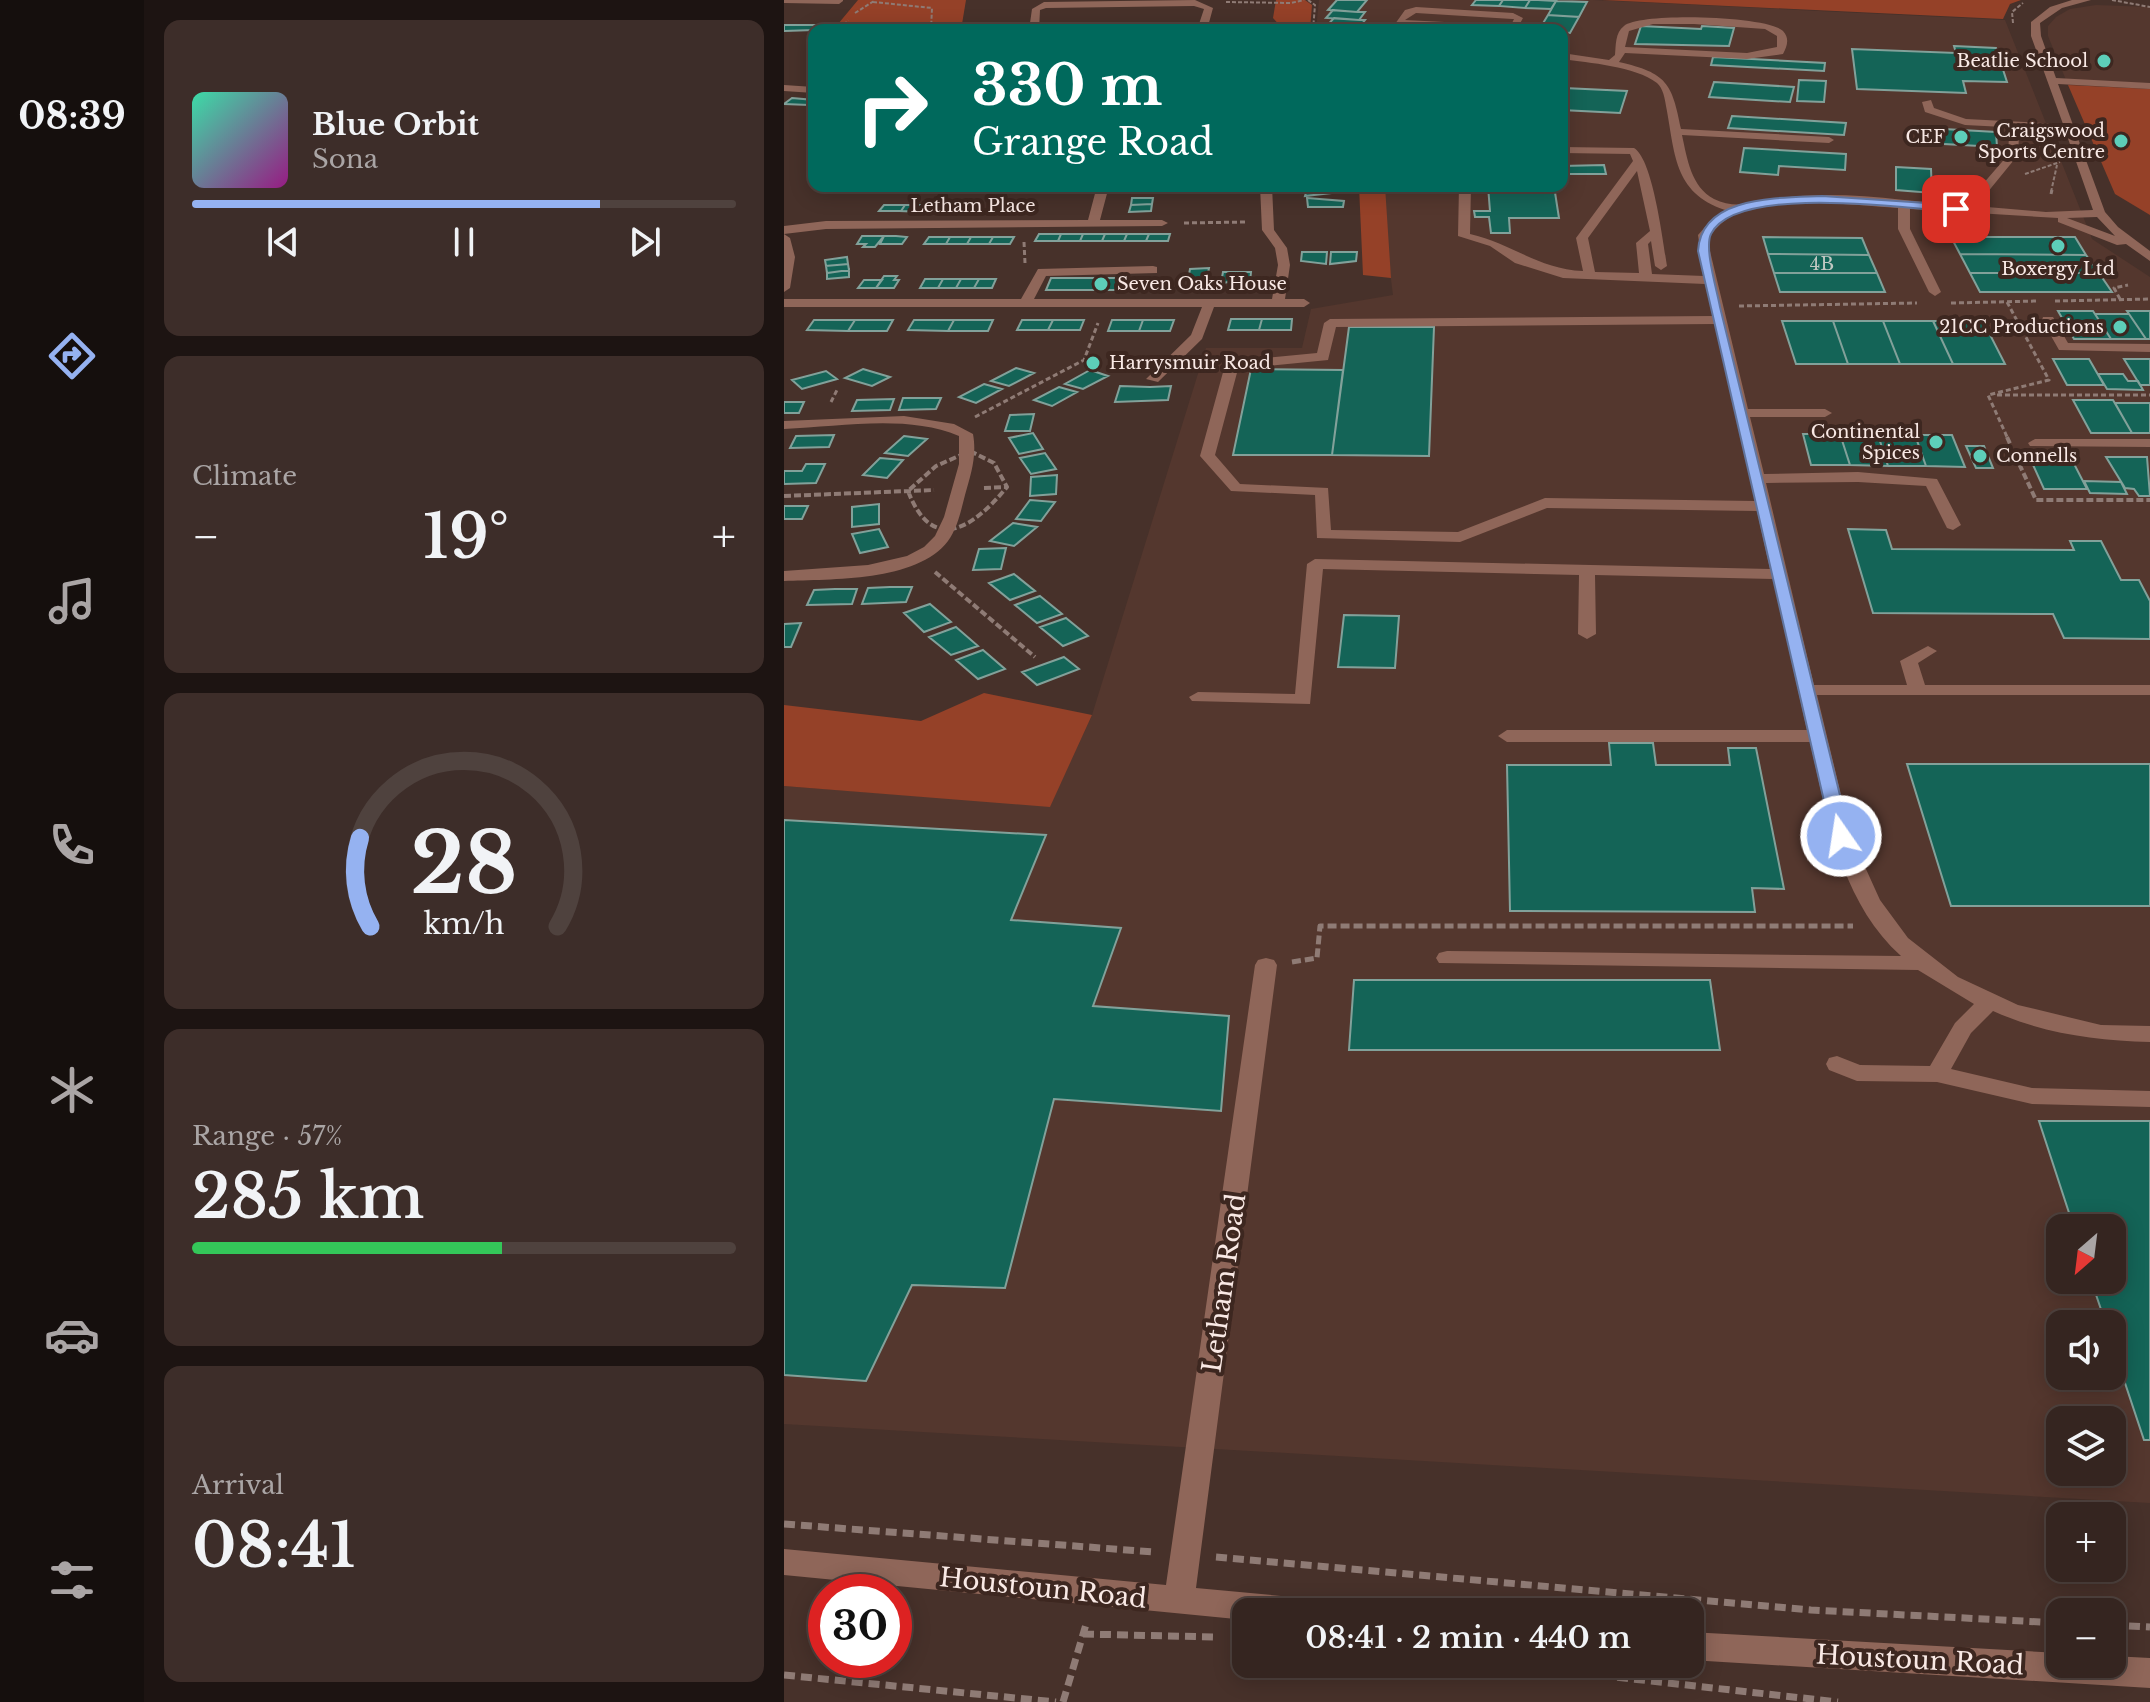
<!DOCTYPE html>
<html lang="en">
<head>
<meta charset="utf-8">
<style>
  :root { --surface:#352520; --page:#3d2d29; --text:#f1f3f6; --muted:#aaa5a5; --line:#4f423e; --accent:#95b2f1 }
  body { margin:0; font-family:"Libre Baskerville",serif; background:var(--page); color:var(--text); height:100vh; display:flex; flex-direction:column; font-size:30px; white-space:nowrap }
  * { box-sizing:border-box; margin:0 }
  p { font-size:26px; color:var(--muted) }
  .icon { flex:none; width:44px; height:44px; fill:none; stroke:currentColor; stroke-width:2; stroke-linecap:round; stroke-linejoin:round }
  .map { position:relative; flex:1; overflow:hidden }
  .sheet { display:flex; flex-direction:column; gap:20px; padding:20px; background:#1d1412; width:640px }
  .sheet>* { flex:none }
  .top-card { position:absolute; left:24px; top:24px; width:760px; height:168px; border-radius:16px; box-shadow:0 4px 20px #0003,0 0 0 2px var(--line); background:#00695c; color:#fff; overflow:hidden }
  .needle { width:52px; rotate:208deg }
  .buttons { position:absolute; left:1262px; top:1214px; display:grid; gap:16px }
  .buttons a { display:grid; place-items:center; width:80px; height:80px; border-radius:16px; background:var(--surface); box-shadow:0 4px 20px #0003,0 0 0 2px var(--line); font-size:40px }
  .speed { position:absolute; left:24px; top:1574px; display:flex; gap:16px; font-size:40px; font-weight:700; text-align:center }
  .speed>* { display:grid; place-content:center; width:104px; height:104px; border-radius:50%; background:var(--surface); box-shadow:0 4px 20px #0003,0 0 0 2px var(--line); line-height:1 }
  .speed .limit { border:12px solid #d22; background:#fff; color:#111 }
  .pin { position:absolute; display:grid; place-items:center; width:68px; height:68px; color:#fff; margin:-34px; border-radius:16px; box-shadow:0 4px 12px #0006 }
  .me { position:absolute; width:88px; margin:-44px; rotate:347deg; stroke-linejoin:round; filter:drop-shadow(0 0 6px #0008) }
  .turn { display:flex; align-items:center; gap:28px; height:168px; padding:0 32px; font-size:36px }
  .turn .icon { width:104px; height:104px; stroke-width:2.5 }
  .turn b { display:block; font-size:56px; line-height:68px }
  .big { font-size:60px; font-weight:600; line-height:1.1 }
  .sheet .tile { flex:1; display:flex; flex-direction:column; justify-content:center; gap:12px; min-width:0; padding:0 28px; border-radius:16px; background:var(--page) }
  .sheet .dial { align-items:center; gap:0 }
  .dial svg { height:208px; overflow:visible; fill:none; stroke:var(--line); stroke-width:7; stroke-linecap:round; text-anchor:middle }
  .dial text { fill:var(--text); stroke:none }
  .song { display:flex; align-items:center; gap:24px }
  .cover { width:96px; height:96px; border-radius:12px; background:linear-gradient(135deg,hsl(160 70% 55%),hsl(310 70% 35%)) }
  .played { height:8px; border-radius:4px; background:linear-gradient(90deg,var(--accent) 75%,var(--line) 75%) }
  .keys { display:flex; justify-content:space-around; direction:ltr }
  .heat { display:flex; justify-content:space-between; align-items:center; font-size:44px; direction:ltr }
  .charge { height:12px; border-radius:6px; background:linear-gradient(90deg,#34c759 57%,var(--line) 0) }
  .trip { position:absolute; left:448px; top:1598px; width:472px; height:80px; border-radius:16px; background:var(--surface); box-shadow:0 4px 20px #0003,0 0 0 2px var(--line); font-weight:600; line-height:80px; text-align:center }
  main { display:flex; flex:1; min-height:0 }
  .tab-bar { display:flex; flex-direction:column; width:144px; justify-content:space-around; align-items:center; background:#150f0d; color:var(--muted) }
  .tab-bar .icon { width:56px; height:56px }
  .tab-bar .selected { color:var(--accent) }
  .tab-bar b { font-size:36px; color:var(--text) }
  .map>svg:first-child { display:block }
  .built { fill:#54372e; fill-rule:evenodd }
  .green { fill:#954128 }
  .building { fill:#146457; stroke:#82a19a; stroke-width:2 }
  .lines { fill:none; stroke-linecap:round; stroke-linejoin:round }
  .path-far4 { stroke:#8f7b75; stroke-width:2; stroke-dasharray:4 2; stroke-linecap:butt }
  .path-far3 { stroke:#8f7b75; stroke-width:3; stroke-dasharray:5 3; stroke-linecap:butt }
  .path-far2 { stroke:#8f7b75; stroke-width:4; stroke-dasharray:7 3; stroke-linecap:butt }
  .path-far1 { stroke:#8f7b75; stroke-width:5; stroke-dasharray:9 4; stroke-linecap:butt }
  .path { stroke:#8f7b75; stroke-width:7; stroke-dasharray:11 6; stroke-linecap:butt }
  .minor { fill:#8f6659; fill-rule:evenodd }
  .route { fill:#95b2f1; stroke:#61749d; stroke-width:2 }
  .poi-dot { fill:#5dceb9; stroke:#3d2720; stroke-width:3 }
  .labels { text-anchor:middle; stroke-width:8; stroke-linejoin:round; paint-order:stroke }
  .far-poi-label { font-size:18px; fill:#f9e9e5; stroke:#3d2720; text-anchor:end }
  .far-street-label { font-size:18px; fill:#f9e9e5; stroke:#3d2720 }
  .number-label { font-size:18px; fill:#c0c8c2 }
  .near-street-label { font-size:26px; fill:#f9e9e5; stroke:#3d2720 }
</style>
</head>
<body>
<main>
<nav class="tab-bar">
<b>08:39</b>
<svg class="icon selected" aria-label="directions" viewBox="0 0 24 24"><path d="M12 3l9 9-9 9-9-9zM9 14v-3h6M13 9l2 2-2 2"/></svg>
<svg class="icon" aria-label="music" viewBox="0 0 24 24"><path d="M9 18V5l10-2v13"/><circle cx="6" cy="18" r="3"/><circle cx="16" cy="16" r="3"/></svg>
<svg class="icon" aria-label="phone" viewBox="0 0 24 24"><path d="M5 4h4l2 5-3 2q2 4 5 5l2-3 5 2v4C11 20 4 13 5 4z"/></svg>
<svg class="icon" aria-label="climate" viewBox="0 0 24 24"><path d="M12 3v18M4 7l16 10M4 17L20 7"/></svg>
<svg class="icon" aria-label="car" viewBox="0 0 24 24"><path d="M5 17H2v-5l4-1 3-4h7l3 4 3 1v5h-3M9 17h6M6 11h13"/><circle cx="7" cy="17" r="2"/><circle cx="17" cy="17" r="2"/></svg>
<svg class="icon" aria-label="filters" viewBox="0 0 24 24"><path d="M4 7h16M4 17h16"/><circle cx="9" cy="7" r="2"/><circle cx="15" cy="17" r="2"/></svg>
</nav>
<section class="sheet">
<div class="tile">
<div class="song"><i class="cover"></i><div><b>Blue Orbit</b><p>Sona</p></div></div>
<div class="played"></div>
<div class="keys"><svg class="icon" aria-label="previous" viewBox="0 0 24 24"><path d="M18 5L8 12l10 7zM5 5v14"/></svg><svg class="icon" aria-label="pause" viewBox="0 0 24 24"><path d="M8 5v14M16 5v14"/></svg><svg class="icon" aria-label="next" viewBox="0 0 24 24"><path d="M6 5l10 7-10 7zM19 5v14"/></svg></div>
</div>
<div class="tile"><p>Climate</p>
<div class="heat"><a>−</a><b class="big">19°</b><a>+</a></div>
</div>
<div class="tile dial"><svg viewBox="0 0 100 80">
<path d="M14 69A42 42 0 1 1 86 69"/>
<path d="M14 69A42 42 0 0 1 10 35" stroke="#95b2f1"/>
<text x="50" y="56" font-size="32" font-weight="700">28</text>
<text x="50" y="72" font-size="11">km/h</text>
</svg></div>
<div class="tile"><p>Range · 57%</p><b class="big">285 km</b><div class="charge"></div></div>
<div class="tile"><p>Arrival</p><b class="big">08:41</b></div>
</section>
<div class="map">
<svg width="1366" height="1702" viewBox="0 0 1366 1702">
  <rect width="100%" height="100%" fill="#47312a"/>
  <path class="built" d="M535,0H809L1221,20L1308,239L1366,277V1503L0,1424V786L266,806L308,715L422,348H518L527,309L609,295L595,186H778V30H532ZM1276,1228H1328V1280H1276ZM1276,1324H1328V1376H1276ZM1276,1420H1328V1472H1276Z
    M1312,5L1366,7V89L1284,85L1264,36V26L1272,17L1286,9Z"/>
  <path class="green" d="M74,0H182L177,30H49Z
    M492,0H521L528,5L526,30H500L489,18Z
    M818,0H1237L1226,4L1219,19Z
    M1284,85L1366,89V215L1331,194Z
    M575,186H601L607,278L579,275Z
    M200,693L308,715L266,807L0,786V705L137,721Z"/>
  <path class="building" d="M553,0H583L573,12L544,10Z
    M692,0H719L715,6L688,5Z
    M719,0H746L741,8L715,6Z
    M746,0H754L772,1L767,9L741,8Z
    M772,1L803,2L795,17L764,15Z
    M549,10L573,12H581L575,20L542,18Z
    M764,15L795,17L786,33L755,30Z
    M550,18L575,20H581L573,30H539Z
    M0,25H37L30,30L0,31Z
    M857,26L917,29L918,26L950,28L945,46L851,44Z
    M1170,46L1212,48L1223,82L1179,81L1182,93L1073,89L1068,49L1172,53Z
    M929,57L1041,63L1040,71L927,65Z
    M1015,80L1042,81L1040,102L1013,101Z
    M930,82L1010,87L1006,102L925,97Z
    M780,88L843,91L836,113L778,110Z
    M8,98L30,100V102L25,105L0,104Z
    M948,116L1062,123L1060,135L944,128Z
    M1142,128L1212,132L1213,147L1142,143Z
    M960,148L1062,154L1061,170L995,166L994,175L956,172Z
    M820,165L822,174H778V166Z
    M1112,167L1147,169L1148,193L1112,190Z
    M524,186H548L547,193L521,196Z
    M704,186H770L775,218H725L726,233H707L705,217H691L690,211H706Z
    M348,198H369L368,204L347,205Z
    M523,198L560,201L559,207H524Z
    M368,204L367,211L345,212L347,205Z
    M100,205H121L117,211H95Z
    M121,205H143L139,212L117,211Z
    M255,234H277L274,241H251Z
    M277,234H299L296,241H274Z
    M299,234H321L318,241H296Z
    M321,234H343L340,241H318Z
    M343,234H365L362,241H340Z
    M365,234H386L384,241H362Z
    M78,236H100L91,247H79L82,244H73Z
    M100,236H112L123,237L118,244H96Z
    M145,237H166L162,244H140Z
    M166,237H187L183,244H162Z
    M187,237H209L205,244H183Z
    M209,237H230L226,244H205Z
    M979,237L1078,238L1085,255L984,254Z
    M1167,237H1291L1302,255L1176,254Z
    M518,252H543L542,264L517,261Z
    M547,252H573L572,261L546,264Z
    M984,254L1085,255L1093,273H990Z
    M1176,254L1302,255L1315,273H1186Z
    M63,257L64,264L42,266L41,260Z
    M64,264L65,270L43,273L42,266Z
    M425,268L423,278L404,280L406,269Z
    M65,270V277L43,279V273Z
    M439,272H453L452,281L437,283Z
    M453,272H467L466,282L452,281Z
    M990,273H1093L1101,292H996Z
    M1186,273H1315L1328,292H1196Z
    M100,276H113L110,280H115L110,288H92Z
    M267,278H371L367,290H262Z
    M141,279H159L154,288H136Z
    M159,279H177L172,288H154Z
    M177,279H195L190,288H172Z
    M195,279H212L208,288H190Z
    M80,280H98L92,288H74Z
    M1274,311H1309L1327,339H1290Z
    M1343,311H1366V339H1362Z
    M1311,314H1345L1362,339H1327Z
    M447,319H478L475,330H444Z
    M478,319H508L507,330H475Z
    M30,320H71L64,331L23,330Z
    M71,320H109L103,331H64Z
    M130,320H170L164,331L124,330Z
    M170,320H209L204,331H164Z
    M238,320H269L264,330H233Z
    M269,320H300L296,330H264Z
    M328,320H359L355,331H324Z
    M359,320H390L386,331H355Z
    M998,321H1049L1064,364H1012Z
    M1049,321H1099L1116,364H1064Z
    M1099,321H1149L1169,364H1116Z
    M1149,321H1199L1221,364H1169Z
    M565,327H650L645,456L548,455Z
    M1269,359H1305L1320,385H1283Z
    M1340,359H1366V385H1356Z
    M232,368L250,373L225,386L207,381Z
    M79,369L106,377L88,386L61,378Z
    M467,369L559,370L548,455H449Z
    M306,370L324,376L299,389L281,384Z
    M42,371L53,379L18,389L8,380Z
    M1314,374H1339L1344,381H1354L1359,390L1323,389Z
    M200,384L218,389L192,403L175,397Z
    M336,386L366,387L387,386L384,400L331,402Z
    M275,387L293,392L268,406L250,400Z
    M119,398H157L152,409L115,410Z
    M110,399L106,410L68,411L73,400Z
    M1289,400H1329L1348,433H1307Z
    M0,402H20L15,413H0Z
    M1331,403H1366V433H1348Z
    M250,414L246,431H221L226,415Z
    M249,433L259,449L235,454L225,438Z
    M1019,434H1056L1066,465H1027Z
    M1056,434L1094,435L1104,466L1066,465Z
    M50,435L45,447L6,448L12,436Z
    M1094,435H1131L1142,466H1104Z
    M1131,435H1168L1181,467L1142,466Z
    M120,436L143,439L124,456L101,453Z
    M1182,446H1200L1209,468H1192Z
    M261,453L272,469L247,474L236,458Z
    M1245,456H1286L1303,489H1260Z
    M1322,457H1363L1366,496H1355L1350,489L1341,488Z
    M96,458L119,460L103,478L79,475Z
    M22,464H41L32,483L0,484V471H18Z
    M273,475L272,494L246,496L247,477Z
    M1300,481L1337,482L1343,494L1306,493Z
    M246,500L271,502L257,521L232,519Z
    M95,504V524L68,527V507Z
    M0,506H24L18,519H0Z
    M229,523L253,527L230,546L206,541Z
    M95,529L104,547L76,553L68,534Z
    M1064,529L1102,530L1108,549L1290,550L1286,541H1317L1337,580H1355L1366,601V639L1280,638L1269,614L1089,613Z
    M222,548L217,569L189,570L195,549Z
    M230,574L251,591L226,600L205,583Z
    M106,587H128L122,602L78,604L84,588Z
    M51,589H73L68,604L23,605L30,590Z
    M256,596L278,614L253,623L231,605Z
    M146,604L167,622L140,632L120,613Z
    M560,615L615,616L611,668L554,667Z
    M282,618L304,636L279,646L256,627Z
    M17,623L7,647H0V624Z
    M172,627L194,646L167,655L145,637Z
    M199,650L221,669L194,679L172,660Z
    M280,657L295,669L253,685L238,672Z
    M825,743H869L872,765H946L944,748H972L1000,889L968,888L971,912L726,911L723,765H827Z
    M1123,764H1366V906H1167Z
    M0,820L262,835L227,920L337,928L309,1006L445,1016L437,1111L270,1099L221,1288L128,1285L82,1381L0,1375Z
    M570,980H926L936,1050H565Z
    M1255,1121H1366V1440H1360L1328,1344V1324H1322L1307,1280H1328V1228H1290Z"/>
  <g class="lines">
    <path class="path-far4" d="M524,0L531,5L529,30
      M1328,0L1366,7
      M89,2L148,8L147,30
      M442,2L507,3L520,0
      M71,13L90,1
      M1229,23L1228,12L1239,3
      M57,30L64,20
      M1241,174L1276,162
      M1267,192L1273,165"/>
    <path class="path-far3" d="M1267,194L1268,190
      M400,223L462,222
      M240,242L241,263
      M1336,299L1330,288L1344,285
      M1271,301L1366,299
      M1223,302L1265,380L1204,395L1224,439
      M1167,303L1253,301
      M955,306L1133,303
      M1213,395H1366
      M47,402L53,390
      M191,417L300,360L314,323"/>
    <path class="path-far2" d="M1223,437L1227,446
      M186,451L210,463L223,487C190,527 149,556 124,491L152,466Z
      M1231,455L1252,500H1366
      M200,488L222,487
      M0,496L150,490
      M151,572L251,657"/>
    <path class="path-far1" d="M508,962L533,958L536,926H1069"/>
    <path class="path" d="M0,1524L370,1552
      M432,1557L1027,1610L1276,1623
      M1328,1625L1366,1627
      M299,1634L434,1637
      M715,1664L1054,1702
      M0,1675L272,1702
      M279,1702L303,1621"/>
    <path class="minor" d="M0,0H59V1L55,4L0,3Z
      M411,0L429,8L423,30H413L420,9L410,6L262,8L256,10L255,30H245L248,9L260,2Z
      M1288,0H1307L1278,8L1256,23L1257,36L1272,78L1366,83V89L1274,84L1321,212L1334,227L1366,251V261L1342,244L1333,245L1274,222V218L1126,209V229L1157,292L1151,296L1145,292L1114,229V208C1068,205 998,196 954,212C943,216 934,227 926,235V251L964,409H1041L1048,413L1041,417H966L980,474L1074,472L1153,479L1177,525L1169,530L1163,528L1142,486L1074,482L982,483L1030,685H1123L1116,661L1144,646L1153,651L1134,663L1141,685H1366V695H1033L1067,836L1096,900L1124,938L1174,977L1234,1005L1317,1025L1366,1026V1042C1310,1040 1261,1034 1209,1011L1187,1033L1167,1069L1248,1088L1366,1091V1107L1248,1104L1153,1082L1073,1081L1045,1070L1042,1064L1045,1058L1053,1056L1076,1065L1146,1066L1171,1023L1190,1004L1134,970L655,963L652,958L655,953L663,951L1117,956C1057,902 1043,816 1026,742H723L714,736L723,730H1023L989,579L811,575L812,634L803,639L794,634L795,575L539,569L526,704L408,701L405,697L414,692L511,694L523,564L531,559L986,569L973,511L763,508L676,542L533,538L531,495L447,491L416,456L441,365L448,361L533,353L540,323L546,319L929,316L921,284L779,278L731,263L706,246L674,236L675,186H687L686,234C727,243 754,269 799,271L792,238L849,161L846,154L778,153V147L850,148C869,159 879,242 883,266L877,270L871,266L867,241L864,244L868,274L920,276L914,235L928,219L941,210C889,193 891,152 882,106C881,99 879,88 873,83C851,66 805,63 778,59V53L825,60L831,55C832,45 831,33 840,26C857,12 984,16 999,31C1006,39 1003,46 999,54L963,59L841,53L835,62C883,73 888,83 897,129L1045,137L1050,140L1045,143L898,135C903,158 907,187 930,199C951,210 973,202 996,198C1059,189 1128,202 1191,207V193L1224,155L1225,136L1230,133L1235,136L1234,155L1203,193V207L1262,212L1309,210L1281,130L1181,125L1141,112L1138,102L1147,100L1150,108L1182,119L1279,124L1247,36V22L1266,7ZM910,24L981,29L993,36V47L963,53L841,47L845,31L869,24ZM853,171L866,231L852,243L855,273L811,272L804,238ZM1313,217L1331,236L1283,218ZM931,324L971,501L761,498L674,532L547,530L544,488L456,484L431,455L454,369L544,360L552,327Z
      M632,7L729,13L739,18L733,29L727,30L611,24L621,10ZM632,13L728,19H730L727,25H720L621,20Z
      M0,85L30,87V93L0,91Z
      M313,186H325L316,220H378L384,223L378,226L42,229L0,234V226L42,221L304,220Z
      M476,186H488L490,230L503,248L506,265L501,299H520L526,303L520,307H430L418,339L374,382L362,379L407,335L418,307H0V299H237L254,269L369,266L373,267V273L262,276L250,299H488L494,265L491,248L478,230Z
      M0,234L6,238L11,257L6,288L0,292Z
      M1259,317H1269L1284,343L1366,344V352L1275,350L1258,320Z
      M120,416L170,424L189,434C193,456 187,474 181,495C177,510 174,527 164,541C133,582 47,579 0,581V571L84,565L123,556L140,547L151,536L160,517L175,464V436C122,414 56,427 0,429V421Z
      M1251,439H1366V447L1246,446L1244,443Z
      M482,958L490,960L493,965L412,1588L519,1598L530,1602L534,1612H462V1620L0,1575V1549L382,1585L471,965L474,960Z
      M906,1632L1276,1653V1664H1328V1656L1366,1658V1688L906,1660Z"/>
  </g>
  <path class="route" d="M1038,196L1172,205L1177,209L1172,212C1122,208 952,184 927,234C920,248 933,290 936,307L1066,836L1057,842L1048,836L914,251C917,195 996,198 1038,196Z"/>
  <g class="poi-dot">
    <circle cx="1320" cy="61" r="8"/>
    <circle cx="1177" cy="137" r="8"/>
    <circle cx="1337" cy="141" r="8"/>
    <circle cx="1274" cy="246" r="8"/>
    <circle cx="317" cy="284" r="8"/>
    <circle cx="1336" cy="327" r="8"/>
    <circle cx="309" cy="363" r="8"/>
    <circle cx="1152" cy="442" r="8"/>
    <circle cx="1196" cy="456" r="8"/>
  </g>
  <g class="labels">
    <g class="far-poi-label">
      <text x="1304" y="67">Beatlie School</text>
      <text x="1321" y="137">Craigswood<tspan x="1321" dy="21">Sports Centre</tspan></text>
      <text x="1161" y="143">CEF</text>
      <text x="1274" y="275" text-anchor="middle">Boxergy Ltd</text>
      <text x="333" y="290" text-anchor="start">Seven Oaks House</text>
      <text x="1320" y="333">21CC Productions</text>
      <text x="325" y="369" text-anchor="start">Harrysmuir Road</text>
      <text x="1136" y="438">Continental<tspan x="1136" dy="21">Spices</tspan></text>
      <text x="1212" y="462" text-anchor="start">Connells</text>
    </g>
    <g class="far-street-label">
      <text x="189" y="212">Letham Place</text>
    </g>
    <g class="number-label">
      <text x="1038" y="270">4B</text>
    </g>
    <g class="near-street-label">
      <text transform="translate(440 1283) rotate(-82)" y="9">Letham Road</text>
      <text transform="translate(259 1588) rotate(6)" y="9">Houstoun Road</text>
      <text transform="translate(1136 1660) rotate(3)" y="9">Houstoun Road</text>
    </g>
  </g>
</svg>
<div class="buttons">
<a><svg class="needle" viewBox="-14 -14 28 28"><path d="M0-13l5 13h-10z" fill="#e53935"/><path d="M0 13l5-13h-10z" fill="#aaa5a5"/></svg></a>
<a><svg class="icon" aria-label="sound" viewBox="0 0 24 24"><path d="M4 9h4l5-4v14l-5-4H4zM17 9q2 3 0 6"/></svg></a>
<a><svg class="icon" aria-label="layers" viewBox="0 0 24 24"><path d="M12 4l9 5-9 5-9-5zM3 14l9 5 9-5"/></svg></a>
<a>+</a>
<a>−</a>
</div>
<div class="speed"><div class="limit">30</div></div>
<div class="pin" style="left:1172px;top:209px;background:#d93025"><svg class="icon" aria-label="arrive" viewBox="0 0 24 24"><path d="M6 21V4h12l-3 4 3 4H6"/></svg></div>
<svg class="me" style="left:1057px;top:836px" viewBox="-20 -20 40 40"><circle r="17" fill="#95b2f1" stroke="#fff" stroke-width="3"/><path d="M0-11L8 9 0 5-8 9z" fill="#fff"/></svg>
<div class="trip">08:41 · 2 min · 440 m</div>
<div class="top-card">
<div class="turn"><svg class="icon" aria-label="right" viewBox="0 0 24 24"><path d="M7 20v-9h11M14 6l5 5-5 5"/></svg><div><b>330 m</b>Grange Road</div></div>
</div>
</div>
</main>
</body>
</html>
